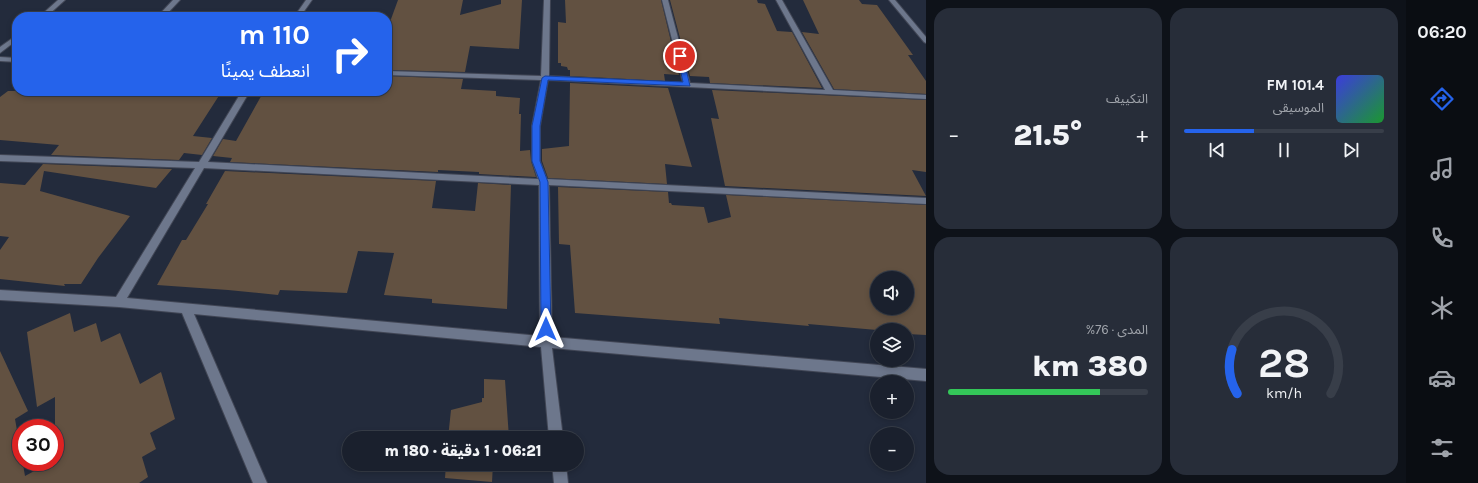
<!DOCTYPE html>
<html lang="ar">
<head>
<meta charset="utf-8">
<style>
  :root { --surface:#1a202d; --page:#272d39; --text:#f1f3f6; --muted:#9fa3aa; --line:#383e49; --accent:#2563eb }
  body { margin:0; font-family:Karla,"Noto Sans Arabic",sans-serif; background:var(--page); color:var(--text); direction:rtl; height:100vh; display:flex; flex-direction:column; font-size:15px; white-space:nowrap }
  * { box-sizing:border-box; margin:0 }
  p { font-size:13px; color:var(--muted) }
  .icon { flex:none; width:22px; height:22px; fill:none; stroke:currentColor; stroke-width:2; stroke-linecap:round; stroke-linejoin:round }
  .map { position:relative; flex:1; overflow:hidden; direction:ltr }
  .details { display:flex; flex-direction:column; gap:8px; padding:8px; background:#0e1219; width:480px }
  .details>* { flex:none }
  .banner { position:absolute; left:12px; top:12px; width:380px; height:84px; border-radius:16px; box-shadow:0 2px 6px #0003,0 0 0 1px var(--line); direction:rtl; background:#2563eb; color:#fff; overflow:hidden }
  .fabs { position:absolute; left:870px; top:271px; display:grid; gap:8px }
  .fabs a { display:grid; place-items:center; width:44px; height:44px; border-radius:50%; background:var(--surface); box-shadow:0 2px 6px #0003,0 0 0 1px var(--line); font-size:20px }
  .speed { position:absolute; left:12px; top:419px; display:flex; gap:8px; font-size:20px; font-weight:700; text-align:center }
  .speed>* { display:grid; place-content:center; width:52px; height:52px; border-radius:50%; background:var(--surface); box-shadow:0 2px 6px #0003,0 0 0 1px var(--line); line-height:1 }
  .speed .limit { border:6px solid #d22; background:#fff; color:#111 }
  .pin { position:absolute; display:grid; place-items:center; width:34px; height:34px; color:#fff; margin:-17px; border:2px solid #fff; border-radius:50%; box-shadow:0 1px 4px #0007 }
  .me { position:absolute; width:44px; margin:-22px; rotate:0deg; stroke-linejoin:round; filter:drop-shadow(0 0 3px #0008) }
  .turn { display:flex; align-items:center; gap:14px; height:84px; padding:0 16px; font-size:18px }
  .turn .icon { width:52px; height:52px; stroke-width:2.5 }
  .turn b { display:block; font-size:28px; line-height:34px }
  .big { font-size:30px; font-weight:800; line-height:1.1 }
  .details .card { flex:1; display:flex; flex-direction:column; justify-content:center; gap:6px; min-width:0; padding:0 14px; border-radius:16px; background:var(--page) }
  .details .dial { align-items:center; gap:0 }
  .dial svg { height:104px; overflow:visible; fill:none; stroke:var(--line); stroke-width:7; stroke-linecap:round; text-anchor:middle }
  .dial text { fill:var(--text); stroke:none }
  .song { display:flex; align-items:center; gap:12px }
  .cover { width:48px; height:48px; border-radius:6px; background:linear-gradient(135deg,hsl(240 70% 55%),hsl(130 70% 35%)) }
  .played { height:4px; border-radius:2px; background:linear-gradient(90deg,var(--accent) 35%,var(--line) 35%) }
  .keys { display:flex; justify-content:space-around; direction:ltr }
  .heat { display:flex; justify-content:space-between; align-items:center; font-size:22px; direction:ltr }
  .charge { height:6px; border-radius:3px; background:linear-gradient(90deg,#34c759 76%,var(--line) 0) }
  .details .tiles { flex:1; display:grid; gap:8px; grid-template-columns:repeat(2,1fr) }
  .trip { position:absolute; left:342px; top:431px; width:242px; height:40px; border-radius:20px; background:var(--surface); box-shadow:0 2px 6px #0003,0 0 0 1px var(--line); font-weight:800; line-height:40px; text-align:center; direction:rtl }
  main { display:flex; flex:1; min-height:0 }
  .dock { display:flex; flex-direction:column; width:72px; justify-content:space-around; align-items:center; background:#0a0d12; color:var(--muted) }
  .dock .icon { width:28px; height:28px }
  .dock .current { color:var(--accent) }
  .dock b { font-size:18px; color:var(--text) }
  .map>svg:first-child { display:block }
  .building { fill:#625141; fill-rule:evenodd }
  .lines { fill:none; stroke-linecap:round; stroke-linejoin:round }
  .minor-casing { stroke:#414655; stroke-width:2 }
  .minor { fill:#6d778c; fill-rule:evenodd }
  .route { fill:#2563eb; stroke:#184099 }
</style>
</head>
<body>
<main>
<nav class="dock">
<b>06:20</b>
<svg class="icon current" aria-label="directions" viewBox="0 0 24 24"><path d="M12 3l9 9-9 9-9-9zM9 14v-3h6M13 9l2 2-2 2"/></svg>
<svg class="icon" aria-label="music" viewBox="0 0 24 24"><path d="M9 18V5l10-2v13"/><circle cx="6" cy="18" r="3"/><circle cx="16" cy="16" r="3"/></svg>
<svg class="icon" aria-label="phone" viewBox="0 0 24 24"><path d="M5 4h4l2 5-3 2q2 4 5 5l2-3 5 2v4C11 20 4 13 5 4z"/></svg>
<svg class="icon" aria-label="climate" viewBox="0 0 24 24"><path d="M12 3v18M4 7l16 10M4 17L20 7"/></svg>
<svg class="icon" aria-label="car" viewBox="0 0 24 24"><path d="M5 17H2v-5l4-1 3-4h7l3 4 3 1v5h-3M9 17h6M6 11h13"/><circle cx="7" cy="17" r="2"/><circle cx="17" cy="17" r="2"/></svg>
<svg class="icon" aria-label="filters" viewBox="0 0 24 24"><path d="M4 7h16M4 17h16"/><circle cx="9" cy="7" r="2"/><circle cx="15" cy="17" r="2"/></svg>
</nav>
<section class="details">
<div class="tiles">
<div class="card">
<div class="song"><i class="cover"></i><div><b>101.4 FM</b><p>الموسيقى</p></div></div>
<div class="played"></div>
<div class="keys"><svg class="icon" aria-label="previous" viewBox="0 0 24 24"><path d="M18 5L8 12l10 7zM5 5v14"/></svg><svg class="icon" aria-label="pause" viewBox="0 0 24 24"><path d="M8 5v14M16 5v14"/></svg><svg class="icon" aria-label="next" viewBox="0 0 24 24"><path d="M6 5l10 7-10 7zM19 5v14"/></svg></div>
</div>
<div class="card"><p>التكييف</p>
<div class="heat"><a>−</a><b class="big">21.5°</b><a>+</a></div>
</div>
<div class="card dial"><svg viewBox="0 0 100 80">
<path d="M14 69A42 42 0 1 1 86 69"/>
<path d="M14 69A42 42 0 0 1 10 35" stroke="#2563eb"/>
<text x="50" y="56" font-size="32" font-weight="700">28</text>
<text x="50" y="72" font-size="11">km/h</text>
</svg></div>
<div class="card"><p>المدى · 76%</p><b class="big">380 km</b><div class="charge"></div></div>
</div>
</section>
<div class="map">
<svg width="926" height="483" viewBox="0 0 926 483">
  <rect width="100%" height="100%" fill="#232b3c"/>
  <path class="building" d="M398,0H463L460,15L501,4V0H522L519,49L470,46L465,72L387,70V30Z
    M565,0H661L679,75L664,74L665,81L570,76V70H568L567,67L561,66V63H558V22L566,23Z
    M670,0H757L758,3L765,4L777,31L792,32L822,88L710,83L709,77L690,76Z
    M803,0H859L862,4L877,5L913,55H908L926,81V94L834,89L802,32L819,34Z
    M387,76L463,79L461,89L496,91V96L520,98L519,114H521L520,151L530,150L531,161L536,177L479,174V172L438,170V172L230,162L232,158L213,156L223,139L236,141L264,91L372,93L373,91H387Z
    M570,83L668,88L692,167L665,164L667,184L548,178L542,161V149L569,146Z
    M712,90L926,100V172L912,170L926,196L725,186L711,118L719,119Z
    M8,91H222L193,136L212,138L202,155L184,153L179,160L51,155L59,145L0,140V97Z
    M43,164L172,169L156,188L44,171L40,191L130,216L98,258L81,284H64L65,286L0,279V250L9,237L0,236V183L25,185Z
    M225,171L436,181L432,208L475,211L478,183L511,185L507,309L432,303V299L384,295L394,253L358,251L347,293L280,290L278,295L228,290L157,285L182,240H186L208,204H206Z
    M558,187L668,192L669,203H671L672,205L704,207L708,223L731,217L726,195L926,205V335L907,334V330H877L808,324L809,326L719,318L720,324L575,313L570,245L559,244ZM877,278H907V308H877Z
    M70,313L74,332L96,323L101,342L120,333L140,384L161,372L175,419L150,433L156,449L142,457L148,477L139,483H0V351L28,411L15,419L25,476L51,462H55V460L59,458L55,441V397L37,407L27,332Z
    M484,379L505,380L509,438H448L451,410L482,402V398H484Z
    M446,464H493L492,482L445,478Z"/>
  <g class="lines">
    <defs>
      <path id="minor" d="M58,0H65L46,17H39Z
        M173,0H180L164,17H157Z
        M306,0H312L300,17H294Z
        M544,0H550L549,76L683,83L662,0H668L690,83L825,90L776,0H782L833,90L926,95V99L548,80L540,126V161L547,179L926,198V204L549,185L552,337L926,369V381L552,348L563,438H549L541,347L194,314L267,483H253L182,313L119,307L0,300V290L116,297L195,168L0,161V155L199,162L242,91H250L208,162L538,179L532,161V126L541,80L387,75V71L541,76ZM204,168L539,185L540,336L127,298Z
        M889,0H895L926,37V43L924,42Z
        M17,35V40L0,53V47Z
        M0,57L17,58V62L0,61Z
        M552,464H566L568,483H554Z"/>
    </defs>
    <use href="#minor" class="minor-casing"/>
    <use href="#minor" class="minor"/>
  </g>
  <path class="route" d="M680,55L683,56L690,86L548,80L540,126V161L548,182L551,329L550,332L546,333L542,332L541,329L540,182L532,161V126L542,78L545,76L683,82L677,56Z"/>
</svg>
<div class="fabs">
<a><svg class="icon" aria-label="sound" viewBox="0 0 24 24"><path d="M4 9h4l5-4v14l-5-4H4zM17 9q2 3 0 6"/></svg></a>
<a><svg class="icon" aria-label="layers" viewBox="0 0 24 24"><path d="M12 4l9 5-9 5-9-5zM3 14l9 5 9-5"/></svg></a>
<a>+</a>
<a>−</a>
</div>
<div class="speed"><div class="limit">30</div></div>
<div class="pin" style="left:680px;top:56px;background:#d93025"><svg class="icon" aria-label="arrive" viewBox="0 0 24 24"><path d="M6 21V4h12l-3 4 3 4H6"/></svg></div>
<svg class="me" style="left:546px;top:329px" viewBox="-20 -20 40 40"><path d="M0-17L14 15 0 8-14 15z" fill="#2563eb" stroke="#fff" stroke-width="4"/></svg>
<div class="trip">06:21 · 1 دقيقة · 180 m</div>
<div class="banner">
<div class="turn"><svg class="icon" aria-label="right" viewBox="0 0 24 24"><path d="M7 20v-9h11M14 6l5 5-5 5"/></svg><div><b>110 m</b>انعطف يمينًا</div></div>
</div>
</div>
</main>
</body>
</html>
